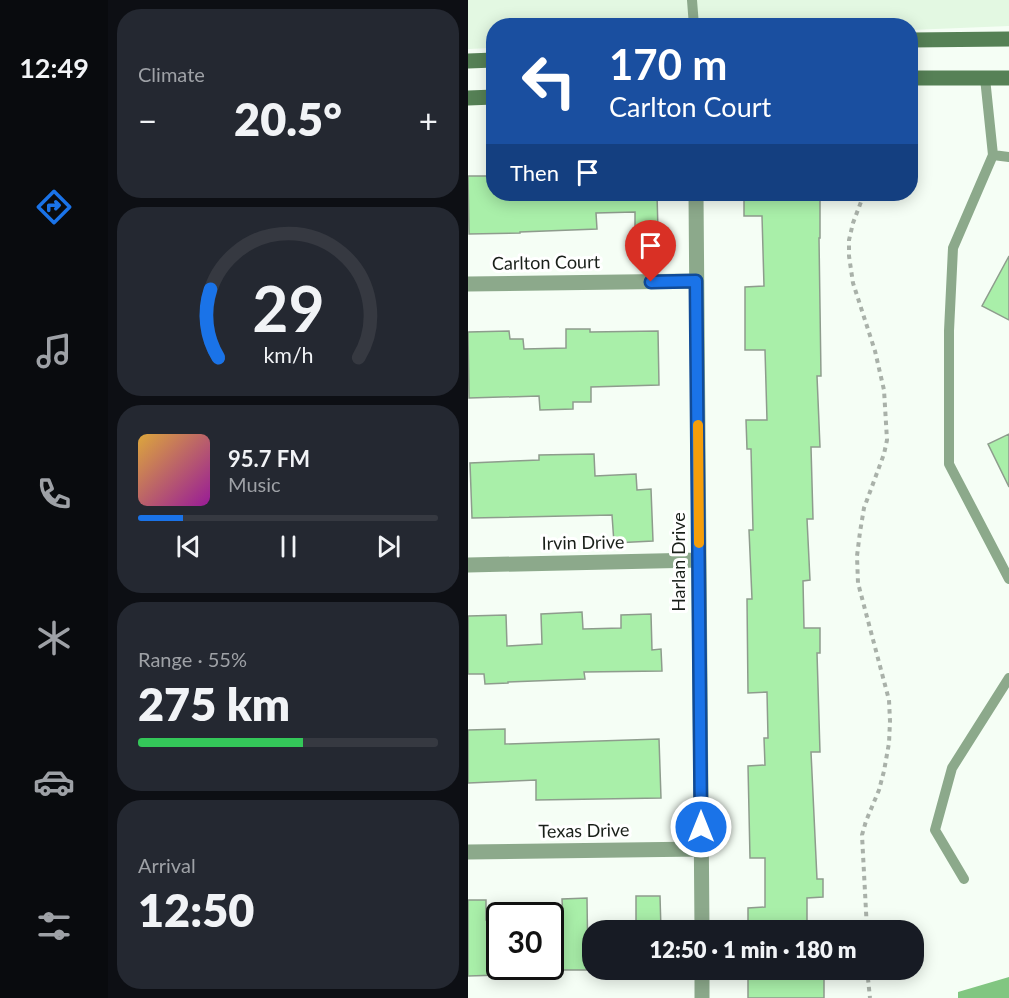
<!DOCTYPE html>
<html lang="en">
<head>
<meta charset="utf-8">
<style>
  :root { --surface:#171b24; --page:#242831; --text:#f1f3f6; --muted:#9ea1a6; --line:#363941; --accent:#1a73e8 }
  body { margin:0; font-family:Lato,sans-serif; background:var(--page); color:var(--text); height:100vh; display:flex; flex-direction:column; font-size:22px; white-space:nowrap }
  * { box-sizing:border-box; margin:0 }
  p { font-size:20px; color:var(--muted) }
  .icon { flex:none; width:33px; height:33px; fill:none; stroke:currentColor; stroke-width:2; stroke-linecap:round; stroke-linejoin:round }
  .map { position:relative; flex:1; overflow:hidden }
  .drawer { display:flex; flex-direction:column; gap:9px; padding:9px; background:#0d0f14; width:360px }
  .drawer>* { flex:none }
  .top-card { position:absolute; left:18px; top:18px; width:432px; height:183px; border-radius:24px; box-shadow:0 3px 15px #0003; background:#1a4fa0; color:#fff; overflow:hidden }
  .speed { position:absolute; left:18px; top:902px; display:flex; gap:12px; font-size:30px; font-weight:700; text-align:center }
  .speed>* { display:grid; place-content:center; width:78px; height:78px; border-radius:50%; background:var(--surface); box-shadow:0 3px 15px #0003; line-height:1 }
  .speed .limit { border:3px solid #111; border-radius:9px; background:#fff; color:#111 }
  .pin { position:absolute; display:grid; place-items:center; width:51px; height:51px; color:#fff; margin:-62px -26px; border-radius:50% 50% 50% 0; rotate:-45deg; box-shadow:0 0 6px #0007 }
  .pin .icon { rotate:45deg }
  .me { position:absolute; width:66px; margin:-33px; rotate:0deg; stroke-linejoin:round; filter:drop-shadow(0 0 4px #0008) }
  .turn { display:flex; align-items:center; gap:21px; height:126px; padding:0 24px; font-size:27px }
  .turn .icon { width:78px; height:78px; stroke-width:2.5 }
  .turn b { display:block; font-size:42px; line-height:51px }
  .then { display:flex; align-items:center; height:57px; padding:0 24px; background:#0003; gap:12px; font-size:22px }
  .big { font-size:45px; font-weight:800; line-height:1.1 }
  .drawer .widget { flex:1; display:flex; flex-direction:column; justify-content:center; gap:9px; min-width:0; padding:0 21px; border-radius:24px; background:var(--page) }
  .drawer .dial { align-items:center; gap:0 }
  .dial svg { height:156px; overflow:visible; fill:none; stroke:var(--line); stroke-width:7; stroke-linecap:round; text-anchor:middle }
  .dial text { fill:var(--text); stroke:none }
  .song { display:flex; align-items:center; gap:18px }
  .cover { width:72px; height:72px; border-radius:9px; background:linear-gradient(135deg,hsl(40 70% 55%),hsl(300 70% 35%)) }
  .played { height:6px; border-radius:3px; background:linear-gradient(90deg,var(--accent) 15%,var(--line) 15%) }
  .keys { display:flex; justify-content:space-around; direction:ltr }
  .heat { display:flex; justify-content:space-between; align-items:center; font-size:33px; direction:ltr }
  .charge { height:9px; border-radius:4px; background:linear-gradient(90deg,#34c759 55%,var(--line) 0) }
  .trip { position:absolute; left:114px; top:920px; width:342px; height:60px; border-radius:24px; background:var(--surface); box-shadow:0 3px 15px #0003; font-weight:800; line-height:60px; text-align:center }
  main { display:flex; flex:1; min-height:0 }
  .dock { display:flex; flex-direction:column; width:108px; justify-content:space-around; align-items:center; background:#090b0e; color:var(--muted) }
  .dock .icon { width:42px; height:42px }
  .dock .selected { color:var(--accent) }
  .dock b { font-size:27px; color:var(--text) }
  .map>svg:first-child { display:block }
  .built { fill:#e3f8e2 }
  .water { fill:#81c681 }
  .building { fill:#a9efa9; stroke:#8e9c8d; stroke-width:1.5 }
  .lines { fill:none; stroke-linecap:round; stroke-linejoin:round }
  .path { stroke:#a9b1a9; stroke-width:4; stroke-dasharray:4.5 4.5; stroke-linecap:butt }
  .lane { stroke:#8ca98b; stroke-width:10 }
  .street { stroke:#8ca98b; stroke-width:15 }
  .secondary { stroke:#568156; stroke-width:15 }
  .route-casing { stroke:#114b97; stroke-width:15 }
  .route { stroke:#1a73e8; stroke-width:10 }
  .slow { stroke:#f59e0b; stroke-width:10 }
  .labels { text-anchor:middle; stroke-width:6; stroke-linejoin:round; paint-order:stroke }
  .street-label { font-size:18px; fill:#191f19; stroke:#fff }
</style>
</head>
<body>
<main>
<nav class="dock">
<b>12:49</b>
<svg class="icon selected" aria-label="directions" viewBox="0 0 24 24"><path d="M12 3l9 9-9 9-9-9zM9 14v-3h6M13 9l2 2-2 2"/></svg>
<svg class="icon" aria-label="music" viewBox="0 0 24 24"><path d="M9 18V5l10-2v13"/><circle cx="6" cy="18" r="3"/><circle cx="16" cy="16" r="3"/></svg>
<svg class="icon" aria-label="phone" viewBox="0 0 24 24"><path d="M5 4h4l2 5-3 2q2 4 5 5l2-3 5 2v4C11 20 4 13 5 4z"/></svg>
<svg class="icon" aria-label="climate" viewBox="0 0 24 24"><path d="M12 3v18M4 7l16 10M4 17L20 7"/></svg>
<svg class="icon" aria-label="car" viewBox="0 0 24 24"><path d="M5 17H2v-5l4-1 3-4h7l3 4 3 1v5h-3M9 17h6M6 11h13"/><circle cx="7" cy="17" r="2"/><circle cx="17" cy="17" r="2"/></svg>
<svg class="icon" aria-label="filters" viewBox="0 0 24 24"><path d="M4 7h16M4 17h16"/><circle cx="9" cy="7" r="2"/><circle cx="15" cy="17" r="2"/></svg>
</nav>
<section class="drawer">
<div class="widget"><p>Climate</p>
<div class="heat"><a>−</a><b class="big">20.5°</b><a>+</a></div>
</div>
<div class="widget dial"><svg viewBox="0 0 100 80">
<path d="M14 69A42 42 0 1 1 86 69"/>
<path d="M14 69A42 42 0 0 1 10 34" stroke="#1a73e8"/>
<text x="50" y="56" font-size="32" font-weight="700">29</text>
<text x="50" y="72" font-size="11">km/h</text>
</svg></div>
<div class="widget">
<div class="song"><i class="cover"></i><div><b>95.7 FM</b><p>Music</p></div></div>
<div class="played"></div>
<div class="keys"><svg class="icon" aria-label="previous" viewBox="0 0 24 24"><path d="M18 5L8 12l10 7zM5 5v14"/></svg><svg class="icon" aria-label="pause" viewBox="0 0 24 24"><path d="M8 5v14M16 5v14"/></svg><svg class="icon" aria-label="next" viewBox="0 0 24 24"><path d="M6 5l10 7-10 7zM19 5v14"/></svg></div>
</div>
<div class="widget"><p>Range · 55%</p><b class="big">275 km</b><div class="charge"></div></div>
<div class="widget"><p>Arrival</p><b class="big">12:50</b></div>
</section>
<div class="map">
<svg width="541" height="998" viewBox="0 0 541 998">
  <rect width="100%" height="100%" fill="#f5fef5"/>
  <path class="built" d="M0,0H541V26L443,30L442,26H26L25,48L0,49Z"/>
  <path class="water" d="M541,977V998H490V992Z"/>
  <path class="building" d="M0,176H26V194H189L190,231H167V212L128,213L129,229L52,232V233L1,234Z
    M276,194H352V238H351L353,376H349L352,447H343L345,519H339L342,580L335,581L336,628H352V653H349L352,752H343L349,879H355V897L339,898V930H280V908L297,907V858H282L280,766L297,765L296,738H300L299,692L280,693L279,599H284L281,530H285L283,449H279L278,420H299L297,350H277V287L296,286L294,216H276Z
    M541,256V320L514,306Z
    M98,329H122V332L190,331L191,385L123,387V402H105V409L72,410L71,396L1,398L0,332L41,331L42,339H55L56,349L98,348Z
    M541,434V487L520,444Z
    M126,454L127,476L168,474L169,490L183,489L185,541L146,543L144,515L4,518L2,463L71,460V455Z
    M114,612L115,629L153,628V615L183,614L184,650L193,649L194,671L116,672L117,679L40,682V683L17,684L16,674H0V616L38,615L39,646L74,644L73,614Z
    M37,729V744L191,739L193,798L68,800V780L0,783V730Z
    M168,896H192L193,930H168Z
    M119,898L120,970H82V918H95L94,899Z
    M0,900H18V920L32,919V975L0,976Z
    M299,969H356V998H280V976H299Z"/>
  <g class="lines">
    <path class="path" d="M396,194L385,223L381,240V256L385,283L407,351L416,390L419,440L416,454L396,508L392,532L389,556L390,583L421,700L422,721L421,743L416,771L411,790L398,821L394,835L399,930
      M399,969L402,998"/>
    <path class="lane" d="M224,0L226,26
      M517,78L525,155L485,248L481,331V464L541,579
      M525,155L541,157
      M496,879L467,830L484,768L541,678"/>
    <path class="street" d="M228,194L234,930
      M0,284L228,281
      M0,565L231,560
      M0,852L233,849
      M234,998V969"/>
    <path class="secondary" d="M442,40L541,39
      M0,61L26,60
      M442,78H541
      M0,98L26,97"/>
  </g>
  <g class="lines">
    <defs>
      <path id="route" d="M183,282L228,281L233,827"/>
    </defs>
    <use href="#route" class="route-casing"/>
    <use href="#route" class="route"/>
    <path class="slow" d="M230,425L231,543"/>
  </g>
  <g class="labels">
    <g class="street-label">
      <text transform="translate(78 263) rotate(-1)" y="6">Carlton Court</text>
      <text transform="translate(115 543) rotate(-1)" y="6">Irvin Drive</text>
      <text transform="translate(211 562) rotate(-90)" y="6">Harlan Drive</text>
      <text transform="translate(116 831) rotate(-1)" y="6">Texas Drive</text>
    </g>
  </g>
</svg>
<div class="speed"><div class="limit">30</div></div>
<div class="pin" style="left:183px;top:282px;background:#d93025"><svg class="icon" aria-label="arrive" viewBox="0 0 24 24"><path d="M6 21V4h12l-3 4 3 4H6"/></svg></div>
<svg class="me" style="left:233px;top:827px" viewBox="-20 -20 40 40"><circle r="17" fill="#1a73e8" stroke="#fff" stroke-width="3"/><path d="M0-11L8 9 0 5-8 9z" fill="#fff"/></svg>
<div class="trip">12:50 · 1 min · 180 m</div>
<div class="top-card">
<div class="turn"><svg class="icon" aria-label="left" viewBox="0 0 24 24"><path d="M17 20v-9H6M10 6l-5 5 5 5"/></svg><div><b>170 m</b>Carlton Court</div></div>
<div class="then">Then<svg class="icon" aria-label="arrive" viewBox="0 0 24 24"><path d="M6 21V4h12l-3 4 3 4H6"/></svg></div>
</div>
</div>
</main>
</body>
</html>
